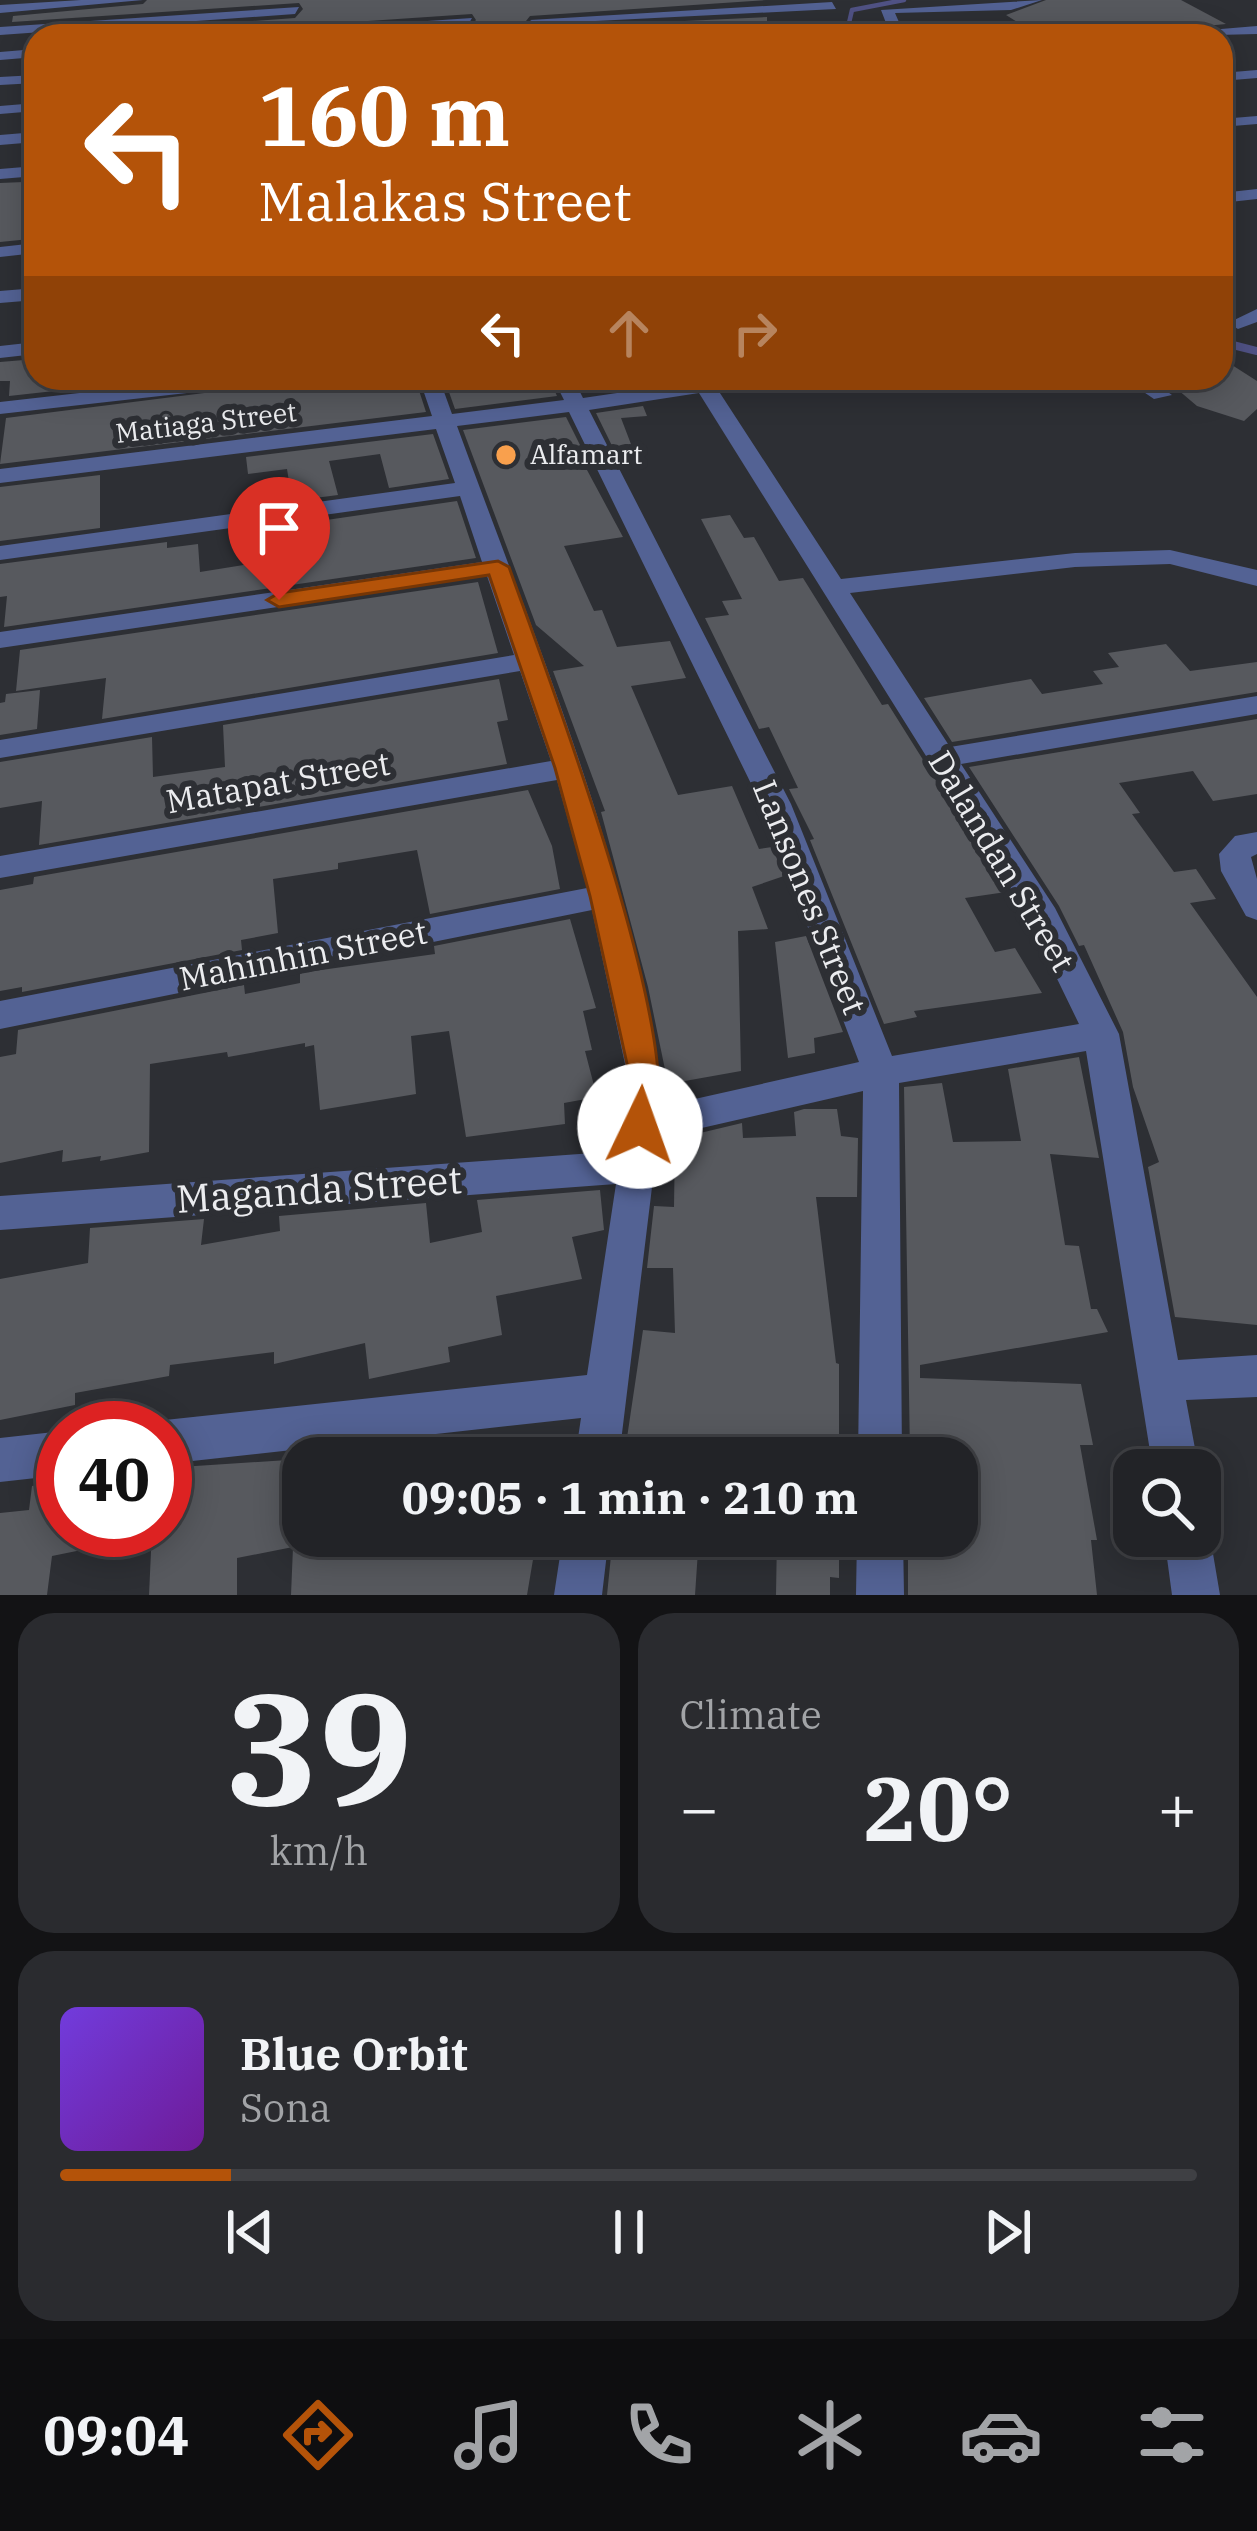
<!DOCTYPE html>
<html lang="en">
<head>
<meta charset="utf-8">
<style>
  :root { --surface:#222327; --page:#2a2b2f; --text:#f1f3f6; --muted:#a2a4a7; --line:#3f4044; --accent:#b45309 }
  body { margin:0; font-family:"IBM Plex Serif",serif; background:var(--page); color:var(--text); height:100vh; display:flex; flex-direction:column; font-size:45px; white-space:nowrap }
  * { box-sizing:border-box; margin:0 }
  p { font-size:39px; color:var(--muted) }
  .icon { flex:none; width:66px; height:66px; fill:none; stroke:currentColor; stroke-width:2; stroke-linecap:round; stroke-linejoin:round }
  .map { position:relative; height:1595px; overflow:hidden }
  .side { display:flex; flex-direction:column; gap:18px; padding:18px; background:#131315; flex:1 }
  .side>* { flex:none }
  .banner { position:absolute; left:24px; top:24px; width:1209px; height:366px; border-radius:36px; box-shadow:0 6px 30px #0003,0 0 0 3px var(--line); background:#b45309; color:#fff; overflow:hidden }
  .controls { position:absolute; left:1113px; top:1449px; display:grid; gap:24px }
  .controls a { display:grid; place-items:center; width:108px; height:108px; border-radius:24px; background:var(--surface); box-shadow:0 6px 30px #0003,0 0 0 3px var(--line); font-size:60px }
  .speed { position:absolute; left:36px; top:1401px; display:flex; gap:24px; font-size:60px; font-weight:700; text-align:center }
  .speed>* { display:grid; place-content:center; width:156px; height:156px; border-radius:50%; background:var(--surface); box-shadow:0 6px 30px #0003,0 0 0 3px var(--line); line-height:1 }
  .speed .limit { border:18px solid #d22; background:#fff; color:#111 }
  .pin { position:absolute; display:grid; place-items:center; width:102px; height:102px; color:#fff; margin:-123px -51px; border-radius:50% 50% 50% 0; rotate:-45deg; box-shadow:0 0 12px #0007 }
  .pin .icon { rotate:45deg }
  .me { position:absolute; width:132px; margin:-66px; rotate:3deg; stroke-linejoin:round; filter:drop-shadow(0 0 9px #0008) }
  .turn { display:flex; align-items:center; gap:42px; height:252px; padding:0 36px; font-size:54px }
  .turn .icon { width:156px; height:156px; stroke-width:2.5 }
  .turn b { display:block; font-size:84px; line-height:102px }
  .lanes { display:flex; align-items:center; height:114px; padding:0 36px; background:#0003; justify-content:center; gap:60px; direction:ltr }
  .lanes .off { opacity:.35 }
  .big { font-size:90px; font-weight:700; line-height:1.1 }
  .side .widget { flex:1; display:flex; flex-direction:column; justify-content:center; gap:18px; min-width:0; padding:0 42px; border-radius:36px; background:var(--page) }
  .side .dial { align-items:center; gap:0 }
  .dial b { font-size:156px; line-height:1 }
  .song { display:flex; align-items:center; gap:36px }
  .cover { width:144px; height:144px; border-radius:18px; background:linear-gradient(135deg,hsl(260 70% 55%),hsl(280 70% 35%)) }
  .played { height:12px; border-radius:6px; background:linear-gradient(90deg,var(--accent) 15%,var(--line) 15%) }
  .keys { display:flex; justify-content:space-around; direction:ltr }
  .heat { display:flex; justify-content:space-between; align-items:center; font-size:66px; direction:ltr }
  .side .tiles { flex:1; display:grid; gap:18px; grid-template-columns:1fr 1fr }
  .widget:last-child { grid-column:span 2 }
  .trip { position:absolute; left:282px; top:1437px; width:696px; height:120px; border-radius:36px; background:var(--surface); box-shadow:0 6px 30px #0003,0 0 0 3px var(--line); font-weight:700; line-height:120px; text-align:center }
  .dock { display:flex; height:192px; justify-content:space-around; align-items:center; background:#0e0e10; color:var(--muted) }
  .dock .icon { width:84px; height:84px }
  .dock .on { color:var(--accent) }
  .dock b { font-size:54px; color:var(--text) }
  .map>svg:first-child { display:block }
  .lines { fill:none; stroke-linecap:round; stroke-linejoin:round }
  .stream-far1 { stroke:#505285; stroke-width:4.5 }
  .stream { stroke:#505285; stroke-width:8 }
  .building { fill:#57595e }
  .minor { fill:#536294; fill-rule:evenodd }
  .route { fill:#b45309; stroke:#753606; stroke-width:3 }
  .poi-dot { fill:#f9a04d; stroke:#2d2f34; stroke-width:4.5 }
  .labels { text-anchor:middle; stroke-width:12; stroke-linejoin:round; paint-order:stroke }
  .far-street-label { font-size:27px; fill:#ebecef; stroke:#2d2f34 }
  .far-poi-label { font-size:27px; fill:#ebecef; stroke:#2d2f34; text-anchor:start }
  .street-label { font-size:33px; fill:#ebecef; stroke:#2d2f34 }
  .near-street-label { font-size:39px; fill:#ebecef; stroke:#2d2f34 }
</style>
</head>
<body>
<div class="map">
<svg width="1257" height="1595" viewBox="0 0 1257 1595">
  <rect width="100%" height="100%" fill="#2d2f34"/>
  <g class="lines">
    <path class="stream-far1" d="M846,36L852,10L904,0"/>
    <path class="stream" d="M1221,342L1257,351"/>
  </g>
  <path class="building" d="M147,0H766L530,16L526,21L536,28L767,17V22L651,31L655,36H343L468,29L476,20L472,14L264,28L253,36H49L295,18L303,9L299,3L12,22L13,16L143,4Z
    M1046,0H1181L1226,24L1185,28L1174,36H1040L1006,15Z
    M24,182L21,194L36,193L30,239L0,242V183Z
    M1221,358L1257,381V409L1244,421L1197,406L1164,378H1221Z
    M36,359V378H172L9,396L10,381H0V362Z
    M324,378H415L426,412L0,464L6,418Z
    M444,378H549L557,396L455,409Z
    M643,406L647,416L621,418L634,452L616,454L596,413Z
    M566,417L586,457H580L623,537L564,546L594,611L602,610L617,647L670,641L686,678L631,686L678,795L732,786L759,849L772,847L784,876L752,887L768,929L738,931L741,1071L668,1084L648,987L601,812L605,811L553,671L584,666L536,625L463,430Z
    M433,434L449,479L389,488L380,454L329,461L338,495L292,501L287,469L248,474L246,457Z
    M100,475V528L0,541V487Z
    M457,501L476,558L4,627L7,596L0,597V564L167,542V548L198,544L200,572L256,563L251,531Z
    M730,515L744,538L754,537L779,581L803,578L882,705L888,704L1006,892L965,898L995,952L1015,948L1042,993L914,1011L917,1017L884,1024L810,840L814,839L789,789L798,788L769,727L759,729L705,618L729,615L722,601L742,599L701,519Z
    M478,582L498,653L102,719L106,678L16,691L20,650Z
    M1166,644L1190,671L1257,662V692L952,742L924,698L1031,679L1042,694L1103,684L1093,671L1119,667L1108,653Z
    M499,679L508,720L497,722L507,764L39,845L42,801L0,808V762L152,737L153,777L225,767L223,725Z
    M40,690L37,729L0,735V703L5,702L6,694Z
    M1257,719V794L1213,801L1193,771L1119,783L1140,813L1132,814L1174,872L1196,869L1216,899L1190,903L1257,997V1325L1175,1317L1148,1167L1159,1162L1133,1087L1123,1032L1084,945L1079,946L1059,906L969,767Z
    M528,790L552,846L560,889L430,914L417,850L338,863V869L273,879L278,933L241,940L242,950L22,992V987L0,991V890L33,884L34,877Z
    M570,919L596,1008L583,1011L592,1050L585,1051L597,1097L564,1103L565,1124L466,1137L449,1031L411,1036L416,1094L320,1110L314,1045L305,1047V1043L228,1057L227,1052L150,1064L149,1152L100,1161L101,1156L62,1162L63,1150L0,1163V1057L16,1054L18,1030L244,985L245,994L300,983V973L435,954L434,946Z
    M806,936L843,1032L814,1038L815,1053L788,1058L775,942Z
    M1079,1057L1099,1158L1050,1154L1065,1245L1079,1246L1091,1309H1097L1108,1332L920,1365V1378L1081,1384L1093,1445H1080L1097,1540H1091L1097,1595H908V1536H957V1458L910,1454L904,1087L942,1083L953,1142L1021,1141L1008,1069Z
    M804,1109H837L841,1136L858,1138L857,1197H816L836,1363L839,1364V1458H624L643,1330L675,1333L673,1268H647L654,1206L674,1207L675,1139L742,1123L743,1138L796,1136L794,1112Z
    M600,1190L604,1230L572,1237L582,1279L496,1296L502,1335L448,1347L450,1362L369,1379L365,1343L274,1364V1352L170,1365L169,1376L75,1393V1405L0,1420V1279L88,1263L90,1228L204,1219L201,1245L280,1231L279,1216L426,1203L430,1243L482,1232L477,1200Z
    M303,1459V1536H537L527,1595H291L293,1547L237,1558V1595H149L152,1530H165V1468Z
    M63,1480V1530H115L116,1543L52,1556L47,1595H0V1513L29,1510L32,1486Z
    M613,1536H699L695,1595H607Z
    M777,1536H839V1578L830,1577V1595H776Z"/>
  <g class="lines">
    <path class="minor" d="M81,0H143L0,13V5Z
      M1042,0L1011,10L895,13L905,36H891L881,10Z
      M832,2L836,9L536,24L530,20Z
      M299,7L295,14L0,35V27Z
      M472,18L468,25L257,36L264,32Z
      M1257,26V34L1178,36L1185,32Z
      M760,30L765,31L767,36H753Z
      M36,49V57L0,60V52Z
      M1257,70V78L1221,81V73Z
      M36,75V83L0,85V77Z
      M36,103V111L0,114V106Z
      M1257,116V124L1221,127V119Z
      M36,132V142L0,145V135Z
      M36,166V176L0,179V169Z
      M1257,189V199L1221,203V193Z
      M36,243V253L0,257V247Z
      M36,288V300L0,303V291Z
      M1257,309V322L1238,329L1228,323Z
      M36,342V354L0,358V346Z
      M212,378H278L268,384L0,414V402Z
      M419,378H439L452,414L564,400L553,378H573L583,398L692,382L690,378H768L718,390L841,579L1075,553L1170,550L1257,570V586L1170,564L1075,567L850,593L950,747L1257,696V714L961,764L1055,908L1119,1034L1178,1360L1257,1355V1397L1186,1400L1199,1470H1153L1086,1051L899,1083L902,1458H858L863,1091L658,1138L619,1458H575L581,1418L165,1464V1428H149L165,1420L587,1375L616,1184L0,1230V1196L620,1151L625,1064L592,910L0,1029V1001L587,888L557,780L0,878V856L551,761L520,671L0,758V740L514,655L487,576L0,648V632L482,562L460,496L0,560V546L455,483L436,429L0,483V469L432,416ZM699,393L1028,919L1079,1024L892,1056L791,804L589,410ZM569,412L761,804L859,1062L659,1107C661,1051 646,1000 633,945C590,767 519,596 457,426Z
      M1123,378H1148L1172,395L1154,399Z
      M1257,832V854L1251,857L1257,879V920L1246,916L1221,871L1219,854L1235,836Z
      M63,1431V1475L0,1482V1438Z
      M1200,1518L1210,1536L1220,1595H1172L1164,1536H1200Z
      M563,1536H609L602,1595H554Z
      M857,1536H903L904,1595H856Z"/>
  </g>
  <path class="route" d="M498,561L509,567C544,666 693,1054 652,1137L640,1141L628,1137L623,1126L627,1064L590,896L555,768L489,575L279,607L267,600L279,593Z"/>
  <circle class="poi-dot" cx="506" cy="455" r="12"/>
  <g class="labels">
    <g class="far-street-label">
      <text transform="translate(206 423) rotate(-7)" y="9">Matiaga Street</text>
    </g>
    <g class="far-poi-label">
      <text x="530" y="464">Alfamart</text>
    </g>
    <g class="street-label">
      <text transform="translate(278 782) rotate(-10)" y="12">Matapat Street</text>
      <text transform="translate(1002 861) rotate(59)" y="12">Dalandan Street</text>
      <text transform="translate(810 897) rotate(68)" y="12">Lansones Street</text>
      <text transform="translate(303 955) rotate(-11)" y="12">Mahinhin Street</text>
    </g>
    <g class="near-street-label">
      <text transform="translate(319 1189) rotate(-4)" y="14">Maganda Street</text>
    </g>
  </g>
</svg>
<div class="controls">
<a><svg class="icon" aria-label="search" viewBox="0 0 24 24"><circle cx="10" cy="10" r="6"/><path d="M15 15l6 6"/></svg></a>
</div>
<div class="speed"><div class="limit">40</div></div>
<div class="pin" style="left:279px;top:600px;background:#d93025"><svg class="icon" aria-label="arrive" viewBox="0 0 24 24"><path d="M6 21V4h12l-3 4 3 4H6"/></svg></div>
<svg class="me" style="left:640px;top:1126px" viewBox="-20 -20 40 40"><circle r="19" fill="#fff"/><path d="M0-13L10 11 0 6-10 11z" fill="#b45309"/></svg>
<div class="trip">09:05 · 1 min · 210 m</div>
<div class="banner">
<div class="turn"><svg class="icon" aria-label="left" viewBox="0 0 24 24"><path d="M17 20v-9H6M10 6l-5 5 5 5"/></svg><div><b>160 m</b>Malakas Street</div></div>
<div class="lanes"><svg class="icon" aria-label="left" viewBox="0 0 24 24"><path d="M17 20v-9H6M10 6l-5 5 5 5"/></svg><svg class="icon off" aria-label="ahead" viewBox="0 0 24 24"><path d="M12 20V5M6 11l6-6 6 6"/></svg><svg class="icon off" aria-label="right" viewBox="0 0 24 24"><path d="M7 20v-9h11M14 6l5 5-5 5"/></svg></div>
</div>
</div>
<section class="side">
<div class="tiles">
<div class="widget dial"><b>39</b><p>km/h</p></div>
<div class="widget"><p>Climate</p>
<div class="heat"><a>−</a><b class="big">20°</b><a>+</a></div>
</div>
<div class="widget">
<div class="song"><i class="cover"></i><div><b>Blue Orbit</b><p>Sona</p></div></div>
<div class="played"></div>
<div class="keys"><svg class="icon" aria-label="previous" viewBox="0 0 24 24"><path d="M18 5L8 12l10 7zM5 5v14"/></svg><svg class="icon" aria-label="pause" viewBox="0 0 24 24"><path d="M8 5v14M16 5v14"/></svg><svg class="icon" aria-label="next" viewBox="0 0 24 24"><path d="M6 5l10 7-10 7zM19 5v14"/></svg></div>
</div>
</div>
</section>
<nav class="dock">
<b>09:04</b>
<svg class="icon on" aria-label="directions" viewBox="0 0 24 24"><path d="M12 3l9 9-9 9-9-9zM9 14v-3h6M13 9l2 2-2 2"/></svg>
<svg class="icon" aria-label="music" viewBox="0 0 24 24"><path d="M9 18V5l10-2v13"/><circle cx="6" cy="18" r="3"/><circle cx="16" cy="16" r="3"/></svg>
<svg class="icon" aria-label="phone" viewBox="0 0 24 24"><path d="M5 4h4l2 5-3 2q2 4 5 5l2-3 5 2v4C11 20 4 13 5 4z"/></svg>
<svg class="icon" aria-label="climate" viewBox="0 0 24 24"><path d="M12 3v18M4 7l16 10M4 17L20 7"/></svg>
<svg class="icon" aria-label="car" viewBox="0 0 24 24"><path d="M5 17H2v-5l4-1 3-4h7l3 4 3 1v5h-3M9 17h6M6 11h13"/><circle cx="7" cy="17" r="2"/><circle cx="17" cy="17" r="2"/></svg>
<svg class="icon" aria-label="filters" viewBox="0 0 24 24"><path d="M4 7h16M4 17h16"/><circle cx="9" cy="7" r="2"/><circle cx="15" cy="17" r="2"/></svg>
</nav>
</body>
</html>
